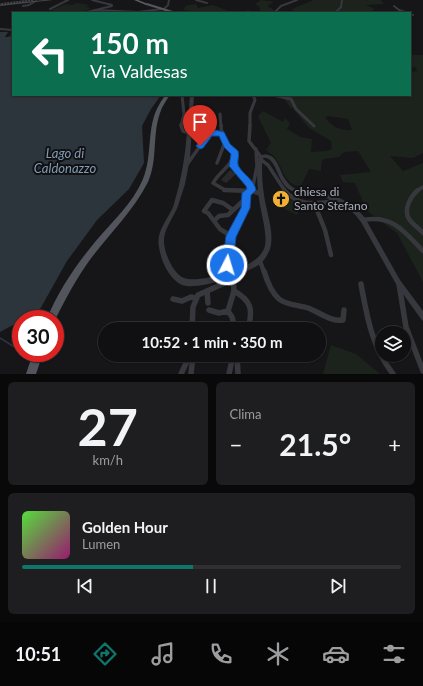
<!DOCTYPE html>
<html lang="it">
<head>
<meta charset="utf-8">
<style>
  :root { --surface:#101012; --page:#1e1e20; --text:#f1f3f6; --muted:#9c9d9f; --line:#303032; --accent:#0f766e }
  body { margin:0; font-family:Lato,sans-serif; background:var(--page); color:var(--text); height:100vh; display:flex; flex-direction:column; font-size:15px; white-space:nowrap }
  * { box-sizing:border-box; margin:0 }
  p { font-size:13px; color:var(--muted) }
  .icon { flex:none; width:22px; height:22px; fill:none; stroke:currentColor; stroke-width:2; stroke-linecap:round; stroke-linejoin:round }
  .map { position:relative; height:374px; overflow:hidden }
  .sheet { display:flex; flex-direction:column; gap:8px; padding:8px; background:#09090a; flex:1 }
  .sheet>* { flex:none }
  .guide { position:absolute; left:12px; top:12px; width:399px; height:84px; border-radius:0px; box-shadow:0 1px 3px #0004,0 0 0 1px var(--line); background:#0b6e4f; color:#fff; overflow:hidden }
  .tools { position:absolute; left:375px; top:326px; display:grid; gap:8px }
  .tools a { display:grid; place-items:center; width:36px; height:36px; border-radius:50%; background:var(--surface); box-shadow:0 1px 3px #0004,0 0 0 1px var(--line); font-size:20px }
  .speed { position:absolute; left:12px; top:310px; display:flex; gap:8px; font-size:20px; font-weight:700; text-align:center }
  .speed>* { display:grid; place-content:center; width:52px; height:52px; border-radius:50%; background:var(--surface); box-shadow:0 1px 3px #0004,0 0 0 1px var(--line); line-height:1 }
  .speed .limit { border:6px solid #d22; background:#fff; color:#111 }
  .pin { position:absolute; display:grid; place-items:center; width:34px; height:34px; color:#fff; margin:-41px -17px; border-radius:50% 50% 50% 0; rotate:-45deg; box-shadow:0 0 4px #0007 }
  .pin .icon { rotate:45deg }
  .me { position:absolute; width:44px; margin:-22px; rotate:5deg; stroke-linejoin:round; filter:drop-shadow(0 0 3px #0008) }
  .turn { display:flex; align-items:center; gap:14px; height:84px; padding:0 12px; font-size:18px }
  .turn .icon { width:52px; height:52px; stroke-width:2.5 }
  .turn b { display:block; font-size:28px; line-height:34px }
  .big { font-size:30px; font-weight:700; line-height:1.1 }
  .sheet .card { flex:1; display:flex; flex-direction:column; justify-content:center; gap:6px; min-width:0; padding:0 14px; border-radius:6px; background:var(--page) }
  .sheet .dial { align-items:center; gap:0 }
  .dial b { font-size:52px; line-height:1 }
  .song { display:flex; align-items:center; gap:12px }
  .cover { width:48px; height:48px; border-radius:6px; background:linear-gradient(135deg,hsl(110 70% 55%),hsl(320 70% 35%)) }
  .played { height:4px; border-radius:2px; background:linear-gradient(90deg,var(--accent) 45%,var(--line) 45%) }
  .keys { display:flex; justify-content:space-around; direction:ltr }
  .heat { display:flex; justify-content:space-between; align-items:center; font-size:22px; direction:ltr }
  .sheet .tiles { flex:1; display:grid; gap:8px; grid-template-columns:1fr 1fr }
  .card:last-child { grid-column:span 2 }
  .trip { position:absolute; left:98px; top:322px; width:228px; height:40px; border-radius:20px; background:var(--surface); box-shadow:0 1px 3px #0004,0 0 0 1px var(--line); font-weight:700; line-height:40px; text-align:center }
  .tab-bar { display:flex; height:64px; justify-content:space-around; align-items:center; background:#060607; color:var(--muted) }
  .tab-bar .icon { width:28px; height:28px }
  .tab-bar .on { color:var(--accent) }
  .tab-bar b { font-size:18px; color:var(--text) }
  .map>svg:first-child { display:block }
  .green { fill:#1c231d; fill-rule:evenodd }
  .water { fill:#2c353c }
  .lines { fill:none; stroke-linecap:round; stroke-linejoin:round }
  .stream-far1 { stroke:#2c353c; stroke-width:1 }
  .stream { stroke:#2c353c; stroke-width:1.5 }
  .building { fill:#29292c }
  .minor-far4 { stroke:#37383d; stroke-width:2 }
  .minor-far3 { stroke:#37383d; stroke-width:3 }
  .minor-far2 { stroke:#37383d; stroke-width:3.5 }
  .minor-far1 { stroke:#37383d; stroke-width:4.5 }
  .minor { stroke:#37383d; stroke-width:5.5 }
  .tertiary { fill:#37383d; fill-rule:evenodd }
  .secondary { fill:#45474d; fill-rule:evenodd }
  .primary { fill:#53555c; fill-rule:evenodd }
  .trunk { fill:#5b5e65; fill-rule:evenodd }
  .rail-casing { stroke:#4a4c52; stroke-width:1.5 }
  .rail { stroke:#111113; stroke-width:1; stroke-dasharray:1.5; stroke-linecap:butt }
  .route { fill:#1a73e8; stroke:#114b97 }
  .labels { text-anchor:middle; stroke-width:4; stroke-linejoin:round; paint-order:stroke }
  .poi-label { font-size:12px; fill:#a8adb8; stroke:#111113; text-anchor:start }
  .water-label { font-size:13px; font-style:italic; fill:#7f9bb3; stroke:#111113 }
</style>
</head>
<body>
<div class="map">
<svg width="423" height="374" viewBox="0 0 423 374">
  <rect width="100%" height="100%" fill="#161618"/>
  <path class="green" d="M261,0L274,2L267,6L274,10L273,13H238L248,10L258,13L260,10L259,7L255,4Z
    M314,0H381L384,4L366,5L375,9L371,12L366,13H293L295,12L292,10L294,8Z
    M77,3L89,5L86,7L91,8L82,13H45L66,4L72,5Z
    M196,4L198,8L213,5L233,13H191V11L184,10L185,6Z
    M410,55H423V153L413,158L390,156L403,171L423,163V282L397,233L367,211L355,183L343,182L340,175L371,172L358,151L344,152L339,157L323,159L321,165V171L309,169L301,186C285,186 284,170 276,159C274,155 269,153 266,150L271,143L258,116L263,111L283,122L285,118L290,124L287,129L300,137L312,139L311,152L327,151L332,149L331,141L308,127L293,108H291L282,96L279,95H410V72L417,71L416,67H410ZM329,116L348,119L352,130C341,131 331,127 325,117Z
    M289,199L301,204L297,215L283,208L288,204Z
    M331,345L356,354L380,374H323Z"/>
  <path class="water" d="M0,32H8L5,37H13V95H161L151,109L142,126L144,163L129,189L97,220L67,261L39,311L0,332Z"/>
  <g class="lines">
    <path class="stream-far1" d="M9,37L13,34"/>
    <path class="stream" d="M0,338L21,351
      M24,353L30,357"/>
  </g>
  <path class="building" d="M230,170L236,174L226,183L221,180Z
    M276,194L288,200V204H286L273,197Z"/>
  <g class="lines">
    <path class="minor-far4" d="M92,0L112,5
      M196,0L207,3
      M23,6L29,5L36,1
      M394,6L399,10L408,13
      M50,9L68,0
      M164,9L168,5L169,0
      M97,10L138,12L162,9
      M83,13L112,6
      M274,13L281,6L297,0
      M335,13L341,7L342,0
      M410,15H413
      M0,29L13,30"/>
    <path class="minor-far3" d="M273,95L291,99L296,109L314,126
      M220,114L221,126
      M181,126L184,114L182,95
      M250,126V113L255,100L253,95"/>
    <path class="minor-far2" d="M181,125L183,131L189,133
      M221,125C221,137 228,146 235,155C230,167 219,172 213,183L225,190L251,191
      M250,125L249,141L261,157
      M260,159L268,165L285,191
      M217,163L225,142
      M233,163L246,181L251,185V188
      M186,166L207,136L212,133L221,134
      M252,191L257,166L256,149
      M417,191L423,187"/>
    <path class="minor-far1" d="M224,190L252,191
      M284,190C297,205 312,204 330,202L333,197
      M418,190C411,196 403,209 409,219C412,224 419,228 423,233
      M314,203L325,230L331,255
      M363,220C393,215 404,231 423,251
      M214,221L219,216L228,215L246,198
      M231,236L220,229L208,213L204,211L212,200L223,203L233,210
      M260,261L264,272
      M227,272L231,236L246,208L247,193L252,191L261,194"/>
    <path class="minor" d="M264,271C267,281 271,292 279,299C286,305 299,305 308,308C319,312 331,322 343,320L344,310
      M227,275V271
      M233,275L234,291L228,311L232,317L235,329
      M361,284C367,317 372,347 393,374
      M399,284L406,327L423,371
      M207,291L208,303
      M234,291C252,301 253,310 248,329
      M173,299L182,301L191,297L195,298
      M209,310L219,313L228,311
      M192,329L193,307L198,295L227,282L233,277
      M237,355L238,374
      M181,374L190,355
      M191,374L193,355
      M229,374L232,360L236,355"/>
    <path class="tertiary" d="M190,95H194L190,158L185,184L178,206C174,217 165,227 164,239C163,251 173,274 184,278C198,284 245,269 256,259C259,257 262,253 264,249C268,239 263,221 261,210C258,196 255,169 259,156C262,155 266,154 268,155C278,157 280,172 285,179C288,183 290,186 294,188C301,192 308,191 315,192C336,195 352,201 365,218L400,280L423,311V321L421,319L396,284L361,222C349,205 333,198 313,196C306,195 299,195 292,191C288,189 285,187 283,183C277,176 274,156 263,158L262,162C262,173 262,184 264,195C266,211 275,233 270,249C268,254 264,261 260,264C246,274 199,291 182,285C169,279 161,261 159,247C156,233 165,223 171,211C173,208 174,204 175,200C186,164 187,132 190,95Z"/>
    <path class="secondary" d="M45,0H53L0,6V4Z"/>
    <path class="primary" d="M147,3L176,12V13H172L146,5Z
      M166,95H170C166,101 162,106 160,113C152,135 158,160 148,182C134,210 111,232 92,257C77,277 66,298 55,320V319H47C58,291 76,265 95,242C112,222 133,203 143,179C153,155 146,127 159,105C161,101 163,98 166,95Z
      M33,353H43L36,374H26Z"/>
    <path class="trunk" d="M134,0H138L148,4L146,5Z"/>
    <defs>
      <path id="rail" d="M0,4L33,0"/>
    </defs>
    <use href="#rail" class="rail-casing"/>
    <use href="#rail" class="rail"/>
  </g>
  <path class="route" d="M215,130L224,132L230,144L238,151C240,156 236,162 239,167C245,176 254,180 256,190L251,195L250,208L236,237L233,265L231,269L227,270L223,269L222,265L226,236L241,208L242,193L247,189L246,186L229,166L231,154L224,147L219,136H212L203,148L200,149L196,146L206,132Z"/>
  <defs>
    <symbol id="church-disc" viewBox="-11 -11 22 22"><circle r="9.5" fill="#f2b134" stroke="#111113"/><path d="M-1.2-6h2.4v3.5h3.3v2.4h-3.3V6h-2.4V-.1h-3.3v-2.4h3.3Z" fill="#111"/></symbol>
  </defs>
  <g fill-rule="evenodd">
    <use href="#church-disc" x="271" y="189" width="20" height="20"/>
  </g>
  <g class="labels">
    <g class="poi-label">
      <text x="294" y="196">chiesa di<tspan x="294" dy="14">Santo Stefano</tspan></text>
    </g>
    <g class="water-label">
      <text x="65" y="158">Lago di<tspan x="65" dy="15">Caldonazzo</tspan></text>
    </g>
  </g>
</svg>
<div class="tools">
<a><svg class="icon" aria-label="layers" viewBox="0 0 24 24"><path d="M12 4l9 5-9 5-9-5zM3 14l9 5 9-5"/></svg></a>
</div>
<div class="speed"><div class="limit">30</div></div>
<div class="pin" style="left:200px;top:146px;background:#d93025"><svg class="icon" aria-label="arrive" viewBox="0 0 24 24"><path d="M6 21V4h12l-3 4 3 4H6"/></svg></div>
<svg class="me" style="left:227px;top:265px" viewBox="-20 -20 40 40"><circle r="17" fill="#1a73e8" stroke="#fff" stroke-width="3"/><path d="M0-11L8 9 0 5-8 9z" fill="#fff"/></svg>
<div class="trip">10:52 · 1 min · 350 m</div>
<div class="guide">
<div class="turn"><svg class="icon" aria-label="left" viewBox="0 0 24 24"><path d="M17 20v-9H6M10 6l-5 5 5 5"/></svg><div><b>150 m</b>Via Valdesas</div></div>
</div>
</div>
<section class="sheet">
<div class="tiles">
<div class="card dial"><b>27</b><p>km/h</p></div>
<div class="card"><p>Clima</p>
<div class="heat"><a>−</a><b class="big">21.5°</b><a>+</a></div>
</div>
<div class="card">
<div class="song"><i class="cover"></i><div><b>Golden Hour</b><p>Lumen</p></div></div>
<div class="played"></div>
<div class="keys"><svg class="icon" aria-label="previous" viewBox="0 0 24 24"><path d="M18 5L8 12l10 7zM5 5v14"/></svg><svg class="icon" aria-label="pause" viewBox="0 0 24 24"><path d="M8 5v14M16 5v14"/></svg><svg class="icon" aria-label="next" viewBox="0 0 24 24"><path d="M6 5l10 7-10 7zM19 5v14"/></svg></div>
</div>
</div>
</section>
<nav class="tab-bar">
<b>10:51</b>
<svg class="icon on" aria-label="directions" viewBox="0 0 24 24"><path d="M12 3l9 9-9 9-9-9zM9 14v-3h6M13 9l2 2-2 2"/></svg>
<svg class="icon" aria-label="music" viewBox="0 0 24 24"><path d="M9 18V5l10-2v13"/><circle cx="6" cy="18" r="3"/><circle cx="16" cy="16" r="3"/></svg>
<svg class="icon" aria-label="phone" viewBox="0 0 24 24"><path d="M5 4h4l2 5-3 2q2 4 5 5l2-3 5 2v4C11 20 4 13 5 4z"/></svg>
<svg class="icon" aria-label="climate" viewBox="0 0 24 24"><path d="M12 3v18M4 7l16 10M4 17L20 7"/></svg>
<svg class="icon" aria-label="car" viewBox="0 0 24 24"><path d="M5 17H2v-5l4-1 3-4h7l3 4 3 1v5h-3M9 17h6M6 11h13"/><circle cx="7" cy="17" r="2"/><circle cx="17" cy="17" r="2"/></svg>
<svg class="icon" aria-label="filters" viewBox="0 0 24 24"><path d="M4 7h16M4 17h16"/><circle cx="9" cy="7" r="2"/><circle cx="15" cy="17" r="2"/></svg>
</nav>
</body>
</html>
